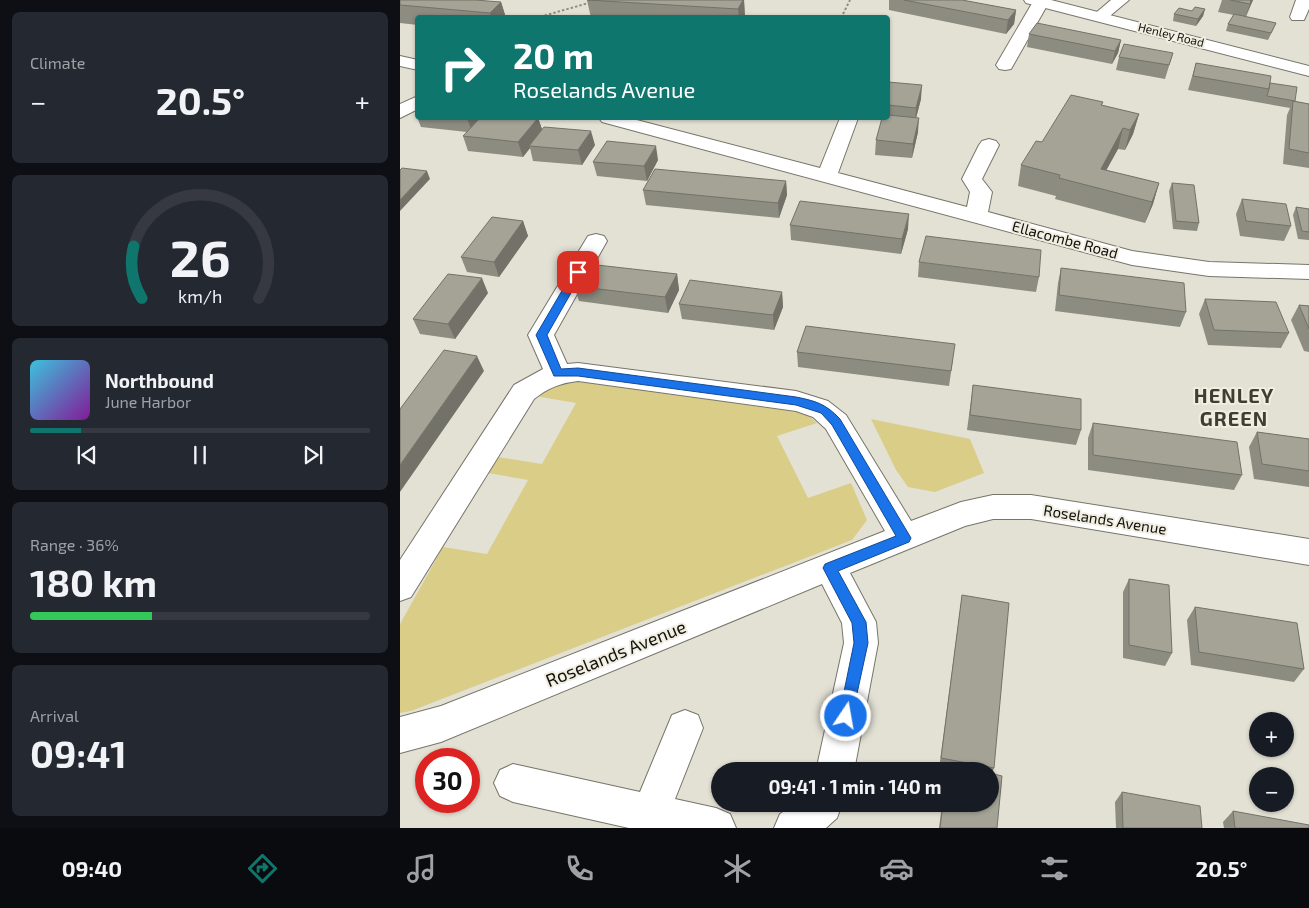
<!DOCTYPE html>
<html lang="en">
<head>
<meta charset="utf-8">
<style>
  :root { --surface:#171b24; --page:#242831; --text:#f1f3f6; --muted:#9ea1a6; --line:#363941; --accent:#0f766e }
  body { margin:0; font-family:"Exo 2",sans-serif; background:var(--page); color:var(--text); height:100vh; display:flex; flex-direction:column; font-size:19px; white-space:nowrap }
  * { box-sizing:border-box; margin:0 }
  p { font-size:16px; color:var(--muted) }
  .icon { flex:none; width:28px; height:28px; fill:none; stroke:currentColor; stroke-width:2; stroke-linecap:round; stroke-linejoin:round }
  .map { position:relative; flex:1; overflow:hidden }
  .sheet { display:flex; flex-direction:column; gap:12px; padding:12px; background:#0d0f14; width:400px }
  .sheet>* { flex:none }
  .hud { position:absolute; left:15px; top:15px; width:475px; height:105px; border-radius:5px; box-shadow:0 1px 4px #0004; background:#0f766e; color:#fff; overflow:hidden }
  .controls { position:absolute; left:849px; top:712px; display:grid; gap:10px }
  .controls a { display:grid; place-items:center; width:45px; height:45px; border-radius:50%; background:var(--surface); box-shadow:0 1px 4px #0004; font-size:25px }
  .speed { position:absolute; left:15px; top:748px; display:flex; gap:10px; font-size:25px; font-weight:700; text-align:center }
  .speed>* { display:grid; place-content:center; width:65px; height:65px; border-radius:50%; background:var(--surface); box-shadow:0 1px 4px #0004; line-height:1 }
  .speed .limit { border:8px solid #d22; background:#fff; color:#111 }
  .pin { position:absolute; display:grid; place-items:center; width:42px; height:42px; color:#fff; margin:-21px; border-radius:10px; box-shadow:0 2px 8px #0006 }
  .me { position:absolute; width:55px; margin:-28px; rotate:12deg; stroke-linejoin:round; filter:drop-shadow(0 0 4px #0008) }
  .turn { display:flex; align-items:center; gap:18px; height:105px; padding:0 15px; font-size:22px }
  .turn .icon { width:65px; height:65px; stroke-width:2.5 }
  .turn b { display:block; font-size:35px; line-height:42px }
  .big { font-size:38px; font-weight:700; line-height:1.1 }
  .sheet .card { flex:1; display:flex; flex-direction:column; justify-content:center; gap:8px; min-width:0; padding:0 18px; border-radius:8px; background:var(--page) }
  .sheet .dial { align-items:center; gap:0 }
  .dial svg { height:130px; overflow:visible; fill:none; stroke:var(--line); stroke-width:7; stroke-linecap:round; text-anchor:middle }
  .dial text { fill:var(--text); stroke:none }
  .song { display:flex; align-items:center; gap:15px }
  .cover { width:60px; height:60px; border-radius:8px; background:linear-gradient(135deg,hsl(190 70% 55%),hsl(290 70% 35%)) }
  .played { height:5px; border-radius:2px; background:linear-gradient(90deg,var(--accent) 15%,var(--line) 15%) }
  .keys { display:flex; justify-content:space-around; direction:ltr }
  .heat { display:flex; justify-content:space-between; align-items:center; font-size:28px; direction:ltr }
  .charge { height:8px; border-radius:4px; background:linear-gradient(90deg,#34c759 36%,var(--line) 0) }
  .trip { position:absolute; left:311px; top:762px; width:288px; height:50px; border-radius:25px; background:var(--surface); box-shadow:0 1px 4px #0004; font-weight:700; line-height:50px; text-align:center }
  .menu { display:flex; height:80px; justify-content:space-around; align-items:center; background:#090b0e; color:var(--muted) }
  .menu .icon { width:35px; height:35px }
  .menu .on { color:var(--accent) }
  .menu b { font-size:22px; color:var(--text) }
  main { display:flex; flex:1; min-height:0 }
  .map>svg:first-child { display:block }
  .green { fill:#d9cd88 }
  .lines { fill:none; stroke-linecap:round; stroke-linejoin:round }
  .minor-casing { stroke:#77756a; stroke-width:2 }
  .major-casing { stroke:#77756a; stroke-width:2 }
  .path { stroke:#8e8c83; stroke-width:2; stroke-dasharray:2.5 2; stroke-linecap:butt }
  .minor { fill:#fff; fill-rule:evenodd }
  .major { fill:#fff; fill-rule:evenodd }
  .wall { fill:#8d8c81 }
  .shaded-wall { fill:#737269 }
  .building { fill:#a4a396; stroke:#737269 }
  .route { fill:#1a73e8; stroke:#114b97 }
  .labels { text-anchor:middle; stroke-width:4; stroke-linejoin:round; paint-order:stroke }
  .far-street-label { font-size:12px; fill:#11100c; stroke:#f0eee1 }
  .street-label { font-size:15px; fill:#11100c; stroke:#f0eee1 }
  .near-street-label { font-size:18px; fill:#11100c; stroke:#f0eee1 }
  .district-label { font-size:20px; font-weight:bold; letter-spacing:1px; fill:#403e34; stroke:#f0eee1 }
</style>
</head>
<body>
<main>
<section class="sheet">
<div class="card"><p>Climate</p>
<div class="heat"><a>−</a><b class="big">20.5°</b><a>+</a></div>
</div>
<div class="card dial"><svg viewBox="0 0 100 80">
<path d="M14 69A42 42 0 1 1 86 69"/>
<path d="M14 69A42 42 0 0 1 9 37" stroke="#0f766e"/>
<text x="50" y="56" font-size="32" font-weight="700">26</text>
<text x="50" y="72" font-size="11">km/h</text>
</svg></div>
<div class="card">
<div class="song"><i class="cover"></i><div><b>Northbound</b><p>June Harbor</p></div></div>
<div class="played"></div>
<div class="keys"><svg class="icon" aria-label="previous" viewBox="0 0 24 24"><path d="M18 5L8 12l10 7zM5 5v14"/></svg><svg class="icon" aria-label="pause" viewBox="0 0 24 24"><path d="M8 5v14M16 5v14"/></svg><svg class="icon" aria-label="next" viewBox="0 0 24 24"><path d="M6 5l10 7-10 7zM19 5v14"/></svg></div>
</div>
<div class="card"><p>Range · 36%</p><b class="big">180 km</b><div class="charge"></div></div>
<div class="card"><p>Arrival</p><b class="big">09:41</b></div>
</section>
<div class="map">
<svg width="909" height="828" viewBox="0 0 909 828">
  <rect width="100%" height="100%" fill="#e3e1d4"/>
  <path class="green" d="M165,380L405,413L417,423L377,436L408,498L451,483L467,520L452,540L11,711L0,713V624L43,547L87,554L128,480L88,473L98,457L142,464L176,403L135,396Z
    M471,419L570,439L584,473L535,492L508,487L496,470Z"/>
  <g class="lines">
    <defs>
      <path id="minor" d="M634,0H648L649,2L611,69L605,70L599,69L596,65Z
        M711,0H729L705,20H693L691,17Z
        M896,0H909V9L904,20H892L890,17Z
        M0,56L18,60V70L0,66Z
        M18,96V109L0,118V104Z
        M199,118H229L420,168L440,118H458L438,173L567,207L570,192L562,179L579,145L582,141L589,139L596,141L599,145L582,179L592,192L588,212L732,251L809,262L909,265V279L809,276L732,265L202,122Z
        M196,234L204,236L207,241L154,335L167,364L178,363L396,391L428,401L446,415L511,521L561,502L593,495H631L909,539V565L631,519H593L565,526L450,573L476,622L478,643L454,771H416L444,643L442,623L422,584L41,742L0,753V717L41,706L485,531L426,429L413,417L396,411L178,381C160,383 148,388 134,399L11,597L0,601V560L114,385L143,369L128,335L185,241L188,236Z
        M285,710L298,715L303,728L275,799L316,808L330,814L336,828H229L113,802L100,796L94,783L100,770L113,764L240,792L272,715Z
        M395,804H442L437,818L426,828H374L380,814Z"/>
      <path id="major" d="M624,0H651L909,66V76L626,3Z"/>
    </defs>
    <use href="#minor" class="minor-casing"/>
    <use href="#major" class="major-casing"/>
    <path class="path" d="M136,18L199,0
      M441,18L450,0"/>
    <use href="#minor" class="minor"/>
    <use href="#major" class="major"/>
  </g>
  <path class="wall" d="M0,0L101,2L106,18H18V25L0,23Z
    M187,0H344L345,17L191,18Z
    M489,0H562L616,10L614,24L606,34L489,10Z
    M822,0H853L846,17L876,23L873,30L868,40L826,31L828,24L834,15L818,12Z
    M805,9L803,16L796,26L773,21L774,14Z
    M629,34L721,40L718,53L712,64L627,47Z
    M773,53L765,79L716,70L719,57Z
    M796,63L870,83L895,101L909,104V168L883,164L887,115L890,108L788,90Z
    M488,83L521,99L516,118L518,132L512,158L475,155L476,140L482,119H480V118H488Z
    M703,102L702,105L739,114L733,134L725,150L718,149L706,170L759,183L753,204L745,223L655,199L656,196L618,186L621,165L642,142Z
    M18,110V118H138L142,129L195,145L182,165L133,161L130,148L123,157L68,151L63,136L67,132L21,127L15,112Z
    M258,160L247,181L197,176L193,162Z
    M386,181L387,195L379,218L246,205L243,190Z
    M772,183L799,223L797,231L773,229L769,191Z
    M842,199L891,226L884,241L840,236L836,214Z
    M896,207L909,209V240L898,239L893,215Z
    M123,221L128,236L99,277L67,272L61,257Z
    M390,225L508,229L501,254L391,240Z
    M519,262L639,277L636,292L518,277Z
    M661,268L786,312L780,327L655,311L658,283Z
    M277,274L279,290L268,313L179,301L174,286Z
    M382,292L383,307L374,330L282,319L279,304Z
    M88,293L55,339L20,334L13,319Z
    M805,299L889,333L881,348L808,345L799,314Z
    M899,305L909,306V352L904,351L891,320Z
    M397,352L553,359L549,386L398,367Z
    M573,385L681,430L676,445L567,430Z
    M693,423L842,475L834,490L688,470V438Z
    M857,432L909,439V487L854,479L849,447Z
    M729,579L772,653L765,666L723,658V592Z
    M562,595L594,768L592,774L597,828H539L542,804H590V771H546V770L539,769Z
    M795,607L904,669L894,682L791,665L787,620Z
    M722,792L802,828H716L715,802Z
    M833,811L909,828H824L823,822Z"/>
  <path class="shaded-wall" d="M343,0H344L345,18H339L338,9Z
    M851,0H853L845,17L850,4Z
    M101,2L106,18H91L90,13Z
    M805,9L803,16L796,26L798,19Z
    M616,10L614,24L606,34L608,20Z
    M721,40L718,53L712,64L715,51Z
    M522,85L521,99L515,122L516,108Z
    M739,114L733,134L725,150L730,130Z
    M67,118H85L72,132Z
    M138,118L143,132L129,146L130,148L123,157L118,142Z
    M519,118L518,132L512,158L513,144Z
    M723,128L718,149L696,189L701,169Z
    M191,131L195,145L182,165L178,150Z
    M256,146L258,160L247,181L244,166Z
    M27,171L30,179L0,211V200Z
    M386,181L387,195L379,218L378,203Z
    M759,183L753,204L745,223L752,202Z
    M509,214L508,229L501,254L502,239Z
    M123,221L128,236L99,277L94,262Z
    M277,274L279,290L268,313L265,297Z
    M82,278L88,293L55,339L48,324Z
    M382,292L383,307L374,330L373,315Z
    M77,356L84,371L0,492V465Z"/>
  <path class="building" d="M0,0H75L101,2L90,13L0,5Z
    M187,0H343L338,9Z
    M504,0H562L616,10L608,20Z
    M830,0H851L850,4Z
    M795,7L805,9L798,19L774,14L779,8L792,11Z
    M834,14L876,23L871,33L828,24Z
    M637,23L721,40L715,51L629,34Z
    M724,44L773,53L769,65L719,57Z
    M796,63L871,76L869,89L793,76Z
    M488,82L522,85L516,108L488,105Z
    M870,83L897,87L895,101L867,96L869,89Z
    M671,95L703,102L701,105L739,114L730,130L723,128L701,169L759,183L752,202L659,178L660,175L621,165L636,141L642,142Z
    M893,101L909,104V153L889,149Z
    M488,115L519,118L513,144L476,140L482,118H488Z
    M80,118H138L118,142L63,136Z
    M144,127L191,131L178,150L129,146Z
    M207,141L256,146L244,166L193,162Z
    M2,168L27,171L0,200V170Z
    M255,169L386,181L378,203L243,190Z
    M772,183L794,185L799,223L776,221Z
    M842,199L886,204L891,226L846,221Z
    M400,201L509,214L502,239L390,225Z
    M896,207L909,209V232L902,231Z
    M92,217L123,221L94,262L61,257Z
    M526,236L641,250L639,277L519,262Z
    M188,264L277,274L265,297L174,286Z
    M661,268L784,283L786,312L659,295Z
    M48,274L82,278L48,324L13,319Z
    M290,280L382,292L373,315L279,304Z
    M805,299L876,302L889,333L814,330Z
    M899,305L909,306V329Z
    M406,326L555,344L551,371L397,352Z
    M44,350L77,356L0,465V409Z
    M573,385L681,399V430L570,415Z
    M693,423L837,442L842,475L693,455Z
    M857,432L909,439V471L862,464Z
    M729,579L769,585L772,653L729,645Z
    M562,595L609,603L594,768L541,758Z
    M795,607L897,623L904,669L799,652Z
    M548,764L581,771H547Z
    M590,773L602,776L597,828H540L543,804H590Z
    M722,792L800,806L802,828H723Z
    M833,811L909,825V828H835Z"/>
  <path class="route" d="M178,269L183,272L147,335L161,369L178,368L396,397C416,401 426,404 440,419L511,538L509,542L438,571L466,622L468,643L451,721L446,724L441,721L439,716L454,643L452,623L423,568L425,564L496,536L432,425L421,413L396,405L178,376H154L136,335L173,272Z"/>
  <g class="labels">
    <g class="far-street-label">
      <text transform="translate(771 35) rotate(14)" y="4">Henley Road</text>
    </g>
    <g class="street-label">
      <text transform="translate(665 240) rotate(15)" y="5">Ellacombe Road</text>
      <text transform="translate(705 520) rotate(9)" y="5">Roselands Avenue</text>
    </g>
    <g class="near-street-label">
      <text transform="translate(216 654) rotate(-22)" y="6">Roselands Avenue</text>
    </g>
    <g class="district-label">
      <text x="834" y="403">HENLEY<tspan x="834" dy="23">GREEN</tspan></text>
    </g>
  </g>
</svg>
<div class="controls">
<a>+</a>
<a>−</a>
</div>
<div class="speed"><div class="limit">30</div></div>
<div class="pin" style="left:178px;top:272px;background:#d93025"><svg class="icon" aria-label="arrive" viewBox="0 0 24 24"><path d="M6 21V4h12l-3 4 3 4H6"/></svg></div>
<svg class="me" style="left:446px;top:716px" viewBox="-20 -20 40 40"><circle r="17" fill="#1a73e8" stroke="#fff" stroke-width="3"/><path d="M0-11L8 9 0 5-8 9z" fill="#fff"/></svg>
<div class="trip">09:41 · 1 min · 140 m</div>
<div class="hud">
<div class="turn"><svg class="icon" aria-label="right" viewBox="0 0 24 24"><path d="M7 20v-9h11M14 6l5 5-5 5"/></svg><div><b>20 m</b>Roselands Avenue</div></div>
</div>
</div>
</main>
<nav class="menu">
<b>09:40</b>
<svg class="icon on" aria-label="directions" viewBox="0 0 24 24"><path d="M12 3l9 9-9 9-9-9zM9 14v-3h6M13 9l2 2-2 2"/></svg>
<svg class="icon" aria-label="music" viewBox="0 0 24 24"><path d="M9 18V5l10-2v13"/><circle cx="6" cy="18" r="3"/><circle cx="16" cy="16" r="3"/></svg>
<svg class="icon" aria-label="phone" viewBox="0 0 24 24"><path d="M5 4h4l2 5-3 2q2 4 5 5l2-3 5 2v4C11 20 4 13 5 4z"/></svg>
<svg class="icon" aria-label="climate" viewBox="0 0 24 24"><path d="M12 3v18M4 7l16 10M4 17L20 7"/></svg>
<svg class="icon" aria-label="car" viewBox="0 0 24 24"><path d="M5 17H2v-5l4-1 3-4h7l3 4 3 1v5h-3M9 17h6M6 11h13"/><circle cx="7" cy="17" r="2"/><circle cx="17" cy="17" r="2"/></svg>
<svg class="icon" aria-label="filters" viewBox="0 0 24 24"><path d="M4 7h16M4 17h16"/><circle cx="9" cy="7" r="2"/><circle cx="15" cy="17" r="2"/></svg>
<b>20.5°</b>
</nav>
</body>
</html>
